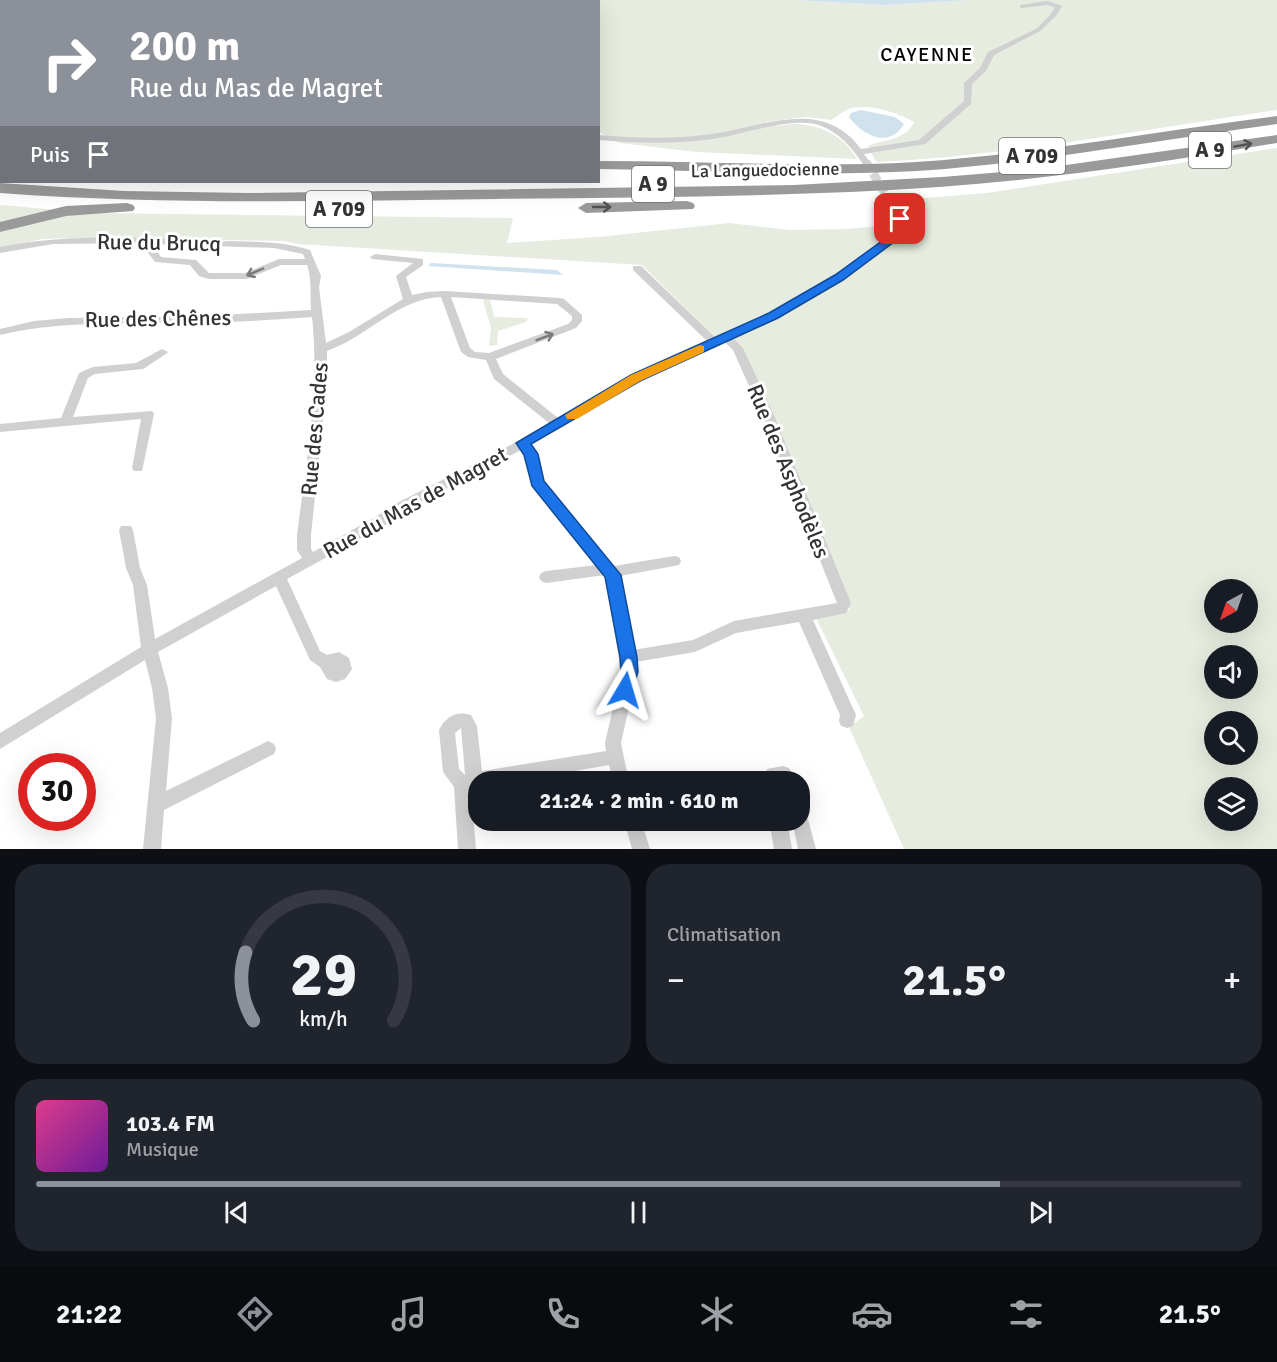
<!DOCTYPE html>
<html lang="fr">
<head>
<meta charset="utf-8">
<style>
  :root { --surface:#171b24; --page:#20242c; --text:#f1f3f6; --muted:#9ea1a6; --line:#363941; --accent:#8c9099 }
  body { margin:0; font-family:Signika,sans-serif; background:var(--page); color:var(--text); height:100vh; display:flex; flex-direction:column; font-size:22px; white-space:nowrap }
  * { box-sizing:border-box; margin:0 }
  p { font-size:20px; color:var(--muted) }
  .icon { flex:none; width:33px; height:33px; fill:none; stroke:currentColor; stroke-width:2; stroke-linecap:round; stroke-linejoin:round }
  .map { position:relative; height:849px; overflow:hidden }
  .side { display:flex; flex-direction:column; gap:15px; padding:15px; background:#0d0f14; flex:1 }
  .side>* { flex:none }
  .guide { position:absolute; left:0px; top:0px; width:600px; height:183px; box-shadow:0 6px 24px #0002; background:#8c9099; color:#fff; overflow:hidden }
  .needle { width:39px; rotate:220deg }
  .controls { position:absolute; left:1204px; top:579px; display:grid; gap:12px }
  .controls a { display:grid; place-items:center; width:54px; height:54px; border-radius:50%; background:var(--surface); box-shadow:0 6px 24px #0002; font-size:30px }
  .speed { position:absolute; left:18px; top:753px; display:flex; gap:12px; font-size:30px; font-weight:700; text-align:center }
  .speed>* { display:grid; place-content:center; width:78px; height:78px; border-radius:50%; background:var(--surface); box-shadow:0 6px 24px #0002; line-height:1 }
  .speed .limit { border:9px solid #d22; background:#fff; color:#111 }
  .pin { position:absolute; display:grid; place-items:center; width:51px; height:51px; color:#fff; margin:-26px; border-radius:12px; box-shadow:0 3px 9px #0006 }
  .me { position:absolute; width:66px; margin:-33px; rotate:7deg; stroke-linejoin:round; filter:drop-shadow(0 0 4px #0008) }
  .turn { display:flex; align-items:center; gap:21px; height:126px; padding:0 30px; font-size:27px }
  .turn .icon { width:78px; height:78px; stroke-width:2.5 }
  .turn b { display:block; font-size:42px; line-height:51px }
  .then { display:flex; align-items:center; height:57px; padding:0 30px; background:#0003; gap:12px; font-size:22px }
  .big { font-size:45px; font-weight:700; line-height:1.1 }
  .side .tile { flex:1; display:flex; flex-direction:column; justify-content:center; gap:9px; min-width:0; padding:0 21px; border-radius:24px; background:var(--page) }
  .side .dial { align-items:center; gap:0 }
  .dial svg { height:156px; overflow:visible; fill:none; stroke:var(--line); stroke-width:7; stroke-linecap:round; text-anchor:middle }
  .dial text { fill:var(--text); stroke:none }
  .song { display:flex; align-items:center; gap:18px }
  .cover { width:72px; height:72px; border-radius:9px; background:linear-gradient(135deg,hsl(330 70% 55%),hsl(280 70% 35%)) }
  .played { height:6px; border-radius:3px; background:linear-gradient(90deg,var(--accent) 80%,var(--line) 80%) }
  .keys { display:flex; justify-content:space-around; direction:ltr }
  .heat { display:flex; justify-content:space-between; align-items:center; font-size:33px; direction:ltr }
  .side .tiles { flex:1; display:grid; gap:15px; grid-template-columns:1fr 1fr }
  .tile:last-child { grid-column:span 2 }
  .trip { position:absolute; left:468px; top:771px; width:342px; height:60px; border-radius:24px; background:var(--surface); box-shadow:0 6px 24px #0002; font-weight:700; line-height:60px; text-align:center }
  .dock { display:flex; height:96px; justify-content:space-around; align-items:center; background:#090b0e; color:var(--muted) }
  .dock .icon { width:42px; height:42px }
  .dock .current { color:var(--accent) }
  .dock b { font-size:27px; color:var(--text) }
  .map>svg:first-child { display:block }
  .green { fill:#e6ecdf; fill-rule:evenodd }
  .water { fill:#cfe2ee }
  .lines { fill:none; stroke-linecap:round; stroke-linejoin:round }
  .minor-tunnel { stroke:#d6d6d6; stroke-width:9; stroke-dasharray:9 4.5; stroke-linecap:butt }
  .minor { fill:#d0d0d0; fill-rule:evenodd }
  .tertiary { fill:#d0d0d0; fill-rule:evenodd }
  .primary { fill:#ababab; fill-rule:evenodd }
  .motorway { fill:#9a9a9a; fill-rule:evenodd }
  .oneway { stroke:#525252 }
  .oneway2 { stroke:#7a7a7a }
  .route { fill:#1a73e8; stroke:#114b97; stroke-width:1.5 }
  .slow { fill:#f59e0b }
  .labels { text-anchor:middle; stroke-width:6; stroke-linejoin:round; paint-order:stroke }
  .far-street-label { font-size:18px; fill:#333; stroke:#fff }
  .far-neighbourhood-label { font-size:20px; letter-spacing:1.5px; fill:#000; stroke:#fff }
  .shield { fill:#fff; stroke:#707070; stroke-width:1.5 }
  .shield-label { font-size:21px; font-weight:bold; fill:#333 }
  .street-label { font-size:22px; fill:#333; stroke:#fff }
</style>
</head>
<body>
<div class="map">
<svg width="1277" height="849" viewBox="0 0 1277 849">
  <rect width="100%" height="100%" fill="#fff"/>
  <path class="green" d="M218,0H794L884,5L971,0H1277V110C1144,129 1010,156 876,162L868,146C886,138 904,142 914,122C899,113 871,104 852,108C845,109 837,117 831,120L805,117L766,122C776,129 786,123 798,124C824,126 844,137 857,159L697,152L619,143L599,132L598,2H211Z
    M1277,148V849H904L849,727L864,716L816,618L850,610L779,430L738,345L715,337L642,265L298,244L284,241L79,238L42,239L0,248V232L57,217L90,213L513,218L507,243L598,237L729,223L790,230L847,229L907,223L899,200L987,193ZM1215,590H1248V622H1215ZM1215,656H1248V688H1215ZM1215,722H1248V754H1215ZM1215,788H1248V820H1215Z
    M0,205L58,210L0,225Z
    M490,299L494,317L528,318L526,322L498,331L497,345L489,346L491,328L483,300Z"/>
  <path class="water" d="M794,0H971L884,5Z
    M861,110L895,117L904,124C890,149 863,136 849,117L851,113Z
    M431,263L557,270L563,275L428,266Z"/>
  <g class="lines">
    <path class="minor-tunnel" d="M866,162L890,201"/>
    <path class="minor" d="M196,0H206L193,2Z
      M1047,1L1062,6L1056,16L1040,31L994,55L986,71L972,84L971,104L925,144L864,154L870,162L869,164H863C851,147 839,132 819,125C789,116 737,137 705,140C669,144 634,143 598,140V135C634,138 669,139 704,135C759,130 820,94 861,149L919,140L964,101V83L980,68L988,52L1036,29L1051,14L1055,7L1047,5L1022,8L1020,7V5Z
      M890,198L893,199L905,219L894,241L879,255L778,317L733,338L743,348L773,413L851,603L846,613L813,620L856,715L853,726L847,728L841,726L839,721L840,715L799,622L736,633L695,652L635,662L637,672L621,743L629,782H613L609,765L513,782H478V787L471,789L476,849H458L454,787L443,772L439,730C445,717 457,710 471,715L477,726L482,771L606,751L605,743L621,672L605,575L546,583L541,581L539,577L541,573L546,571L597,565L532,486L525,455L521,450L409,508L387,524L287,579L320,651L327,655L339,652L349,658L352,669L345,679L336,682L327,679L320,667L310,660L276,586L158,652L168,688L172,718L166,791L262,744L268,741L274,744L276,749L274,754L164,810L161,849H143L156,718L152,688L145,660L0,749V733L141,647L133,585L126,568L119,530L121,526H131L133,530L140,568L147,585L155,639L302,558L297,550V535C306,463 320,389 312,317C262,321 211,323 160,323C106,324 53,322 0,335V329L34,321L68,318L205,316L311,310C310,295 312,279 307,265H281L247,279H208L199,276L190,265L155,262L143,246L144,243L53,244L0,253V247C72,233 142,238 215,241C248,242 279,240 310,250L321,276L319,287L326,343L349,332L403,299L396,276L413,263L372,259L370,257L375,254L423,259V265L406,277L412,295L427,292L445,291L560,298L564,299L582,315V321L576,328L496,359L503,374L558,418L632,375L707,341L633,270V266H641L716,338L770,313L873,251L887,238L895,219L885,201ZM153,244L274,248L303,254L305,259H279L245,273H209L196,260L161,257ZM441,297L461,352L468,357L486,360L494,379L549,423L507,447L399,502L377,516L313,552L311,549V535L327,381V351C367,337 397,299 441,297ZM451,297L557,304L572,316V320L568,324L489,353L475,352L470,348ZM725,342L733,350L761,413L837,603L734,621L693,640L633,650L620,576L674,566L679,565L681,561L679,557L674,556L614,566L543,482L537,454L530,444L640,381ZM461,728L465,774V775L459,769L455,733Z
      M162,349L168,352L166,354L143,369L95,374L88,378L73,417L152,411L154,414L142,471H134L132,468L141,419L0,432V424L61,418L79,373L93,367L136,363Z
      M783,766L789,768L798,782H762L767,769Z
      M800,810L806,812L816,849H798L792,820H800Z
      M624,820H641L650,849H632Z
      M769,820H787L792,849H774Z"/>
    <path class="tertiary" d="M0,36H2V42H0Z"/>
    <path class="primary" d="M2,145V154L0,155V146Z"/>
    <path class="motorway" d="M0,100H2V108H0Z
      M1277,116V124C1157,140 1037,163 917,171C811,177 704,170 598,169V161C704,161 811,168 916,162C1037,154 1157,131 1277,116Z
      M1277,135V143C1165,162 1052,179 939,187C791,197 643,197 495,199C330,201 165,205 0,193V183L124,191L248,193L794,185L942,177L1038,169Z
      M0,161H2V171H0Z
      M687,201L693,203L695,206L693,209L586,213L578,208L586,203Z
      M127,203L133,205L135,208L133,211L66,216L0,232V222L66,206Z"/>
  </g>
  <defs><path id="oneway-shaft" d="M-6 0H5M1.5-3L5.5 0L1.5 3" fill="none" stroke-width="1.6" stroke-linecap="round" stroke-linejoin="round" transform="scale(1.5)"/></defs>
  <g class="oneway">
    <use href="#oneway-shaft" transform="translate(1243 145) rotate(-10)"/>
    <use href="#oneway-shaft" transform="translate(602 207)"/>
  </g>
  <g class="oneway2">
    <use href="#oneway-shaft" transform="translate(255 272) rotate(157)"/>
    <use href="#oneway-shaft" transform="translate(545 337) rotate(-21)"/>
  </g>
  <path class="route" d="M896,216L905,219L894,242L843,280L778,318L640,381L531,444L538,454L544,481L621,575L637,657L638,672L631,695L625,697L619,695L616,690L621,672L620,657L605,577L532,486L524,455L516,443L631,375L769,313L835,275L886,238Z"/>
  <path class="slow" d="M700,345L704,346V352L640,381L577,419H567L565,415L631,375Z"/>
  <g class="labels">
    <g class="far-street-label">
      <text transform="translate(765 170) rotate(-1)" y="6">La Languedocienne</text>
    </g>
    <g class="far-neighbourhood-label">
      <text x="927" y="61">CAYENNE</text>
    </g>
    <g class="shield">
      <rect x="1189" y="132" width="42" height="36" rx="4.5"/>
      <rect x="999" y="138" width="66" height="36" rx="4.5"/>
      <rect x="632" y="166" width="42" height="36" rx="4.5"/>
      <rect x="306" y="191" width="66" height="36" rx="4.5"/>
    </g>
    <g class="shield-label">
      <text x="1210" y="157">A 9</text>
      <text x="1032" y="163">A 709</text>
      <text x="653" y="191">A 9</text>
      <text x="339" y="216">A 709</text>
    </g>
    <g class="street-label">
      <text transform="translate(159 242) rotate(1)" y="8">Rue du Brucq</text>
      <text transform="translate(158 318) rotate(-1)" y="8">Rue des Chênes</text>
      <text transform="translate(314 429) rotate(-85)" y="8">Rue des Cades</text>
      <text transform="translate(789 471) rotate(68)" y="8">Rue des Asphodèles</text>
      <text transform="translate(415 502) rotate(-29)" y="8">Rue du Mas de Magret</text>
    </g>
  </g>
</svg>
<div class="controls">
<a><svg class="needle" viewBox="-14 -14 28 28"><path d="M0-13l5 13h-10z" fill="#e53935"/><path d="M0 13l5-13h-10z" fill="#9ea1a6"/></svg></a>
<a><svg class="icon" aria-label="sound" viewBox="0 0 24 24"><path d="M4 9h4l5-4v14l-5-4H4zM17 9q2 3 0 6"/></svg></a>
<a><svg class="icon" aria-label="search" viewBox="0 0 24 24"><circle cx="10" cy="10" r="6"/><path d="M15 15l6 6"/></svg></a>
<a><svg class="icon" aria-label="layers" viewBox="0 0 24 24"><path d="M12 4l9 5-9 5-9-5zM3 14l9 5 9-5"/></svg></a>
</div>
<div class="speed"><div class="limit">30</div></div>
<div class="pin" style="left:900px;top:219px;background:#d93025"><svg class="icon" aria-label="arrive" viewBox="0 0 24 24"><path d="M6 21V4h12l-3 4 3 4H6"/></svg></div>
<svg class="me" style="left:625px;top:690px" viewBox="-20 -20 40 40"><path d="M0-17L14 15 0 8-14 15z" fill="#1a73e8" stroke="#fff" stroke-width="4"/></svg>
<div class="trip">21:24 · 2 min · 610 m</div>
<div class="guide">
<div class="turn"><svg class="icon" aria-label="right" viewBox="0 0 24 24"><path d="M7 20v-9h11M14 6l5 5-5 5"/></svg><div><b>200 m</b>Rue du Mas de Magret</div></div>
<div class="then">Puis<svg class="icon" aria-label="arrive" viewBox="0 0 24 24"><path d="M6 21V4h12l-3 4 3 4H6"/></svg></div>
</div>
</div>
<section class="side">
<div class="tiles">
<div class="tile dial"><svg viewBox="0 0 100 80">
<path d="M14 69A42 42 0 1 1 86 69"/>
<path d="M14 69A42 42 0 0 1 10 34" stroke="#8c9099"/>
<text x="50" y="56" font-size="32" font-weight="700">29</text>
<text x="50" y="72" font-size="11">km/h</text>
</svg></div>
<div class="tile"><p>Climatisation</p>
<div class="heat"><a>−</a><b class="big">21.5°</b><a>+</a></div>
</div>
<div class="tile">
<div class="song"><i class="cover"></i><div><b>103.4 FM</b><p>Musique</p></div></div>
<div class="played"></div>
<div class="keys"><svg class="icon" aria-label="previous" viewBox="0 0 24 24"><path d="M18 5L8 12l10 7zM5 5v14"/></svg><svg class="icon" aria-label="pause" viewBox="0 0 24 24"><path d="M8 5v14M16 5v14"/></svg><svg class="icon" aria-label="next" viewBox="0 0 24 24"><path d="M6 5l10 7-10 7zM19 5v14"/></svg></div>
</div>
</div>
</section>
<nav class="dock">
<b>21:22</b>
<svg class="icon current" aria-label="directions" viewBox="0 0 24 24"><path d="M12 3l9 9-9 9-9-9zM9 14v-3h6M13 9l2 2-2 2"/></svg>
<svg class="icon" aria-label="music" viewBox="0 0 24 24"><path d="M9 18V5l10-2v13"/><circle cx="6" cy="18" r="3"/><circle cx="16" cy="16" r="3"/></svg>
<svg class="icon" aria-label="phone" viewBox="0 0 24 24"><path d="M5 4h4l2 5-3 2q2 4 5 5l2-3 5 2v4C11 20 4 13 5 4z"/></svg>
<svg class="icon" aria-label="climate" viewBox="0 0 24 24"><path d="M12 3v18M4 7l16 10M4 17L20 7"/></svg>
<svg class="icon" aria-label="car" viewBox="0 0 24 24"><path d="M5 17H2v-5l4-1 3-4h7l3 4 3 1v5h-3M9 17h6M6 11h13"/><circle cx="7" cy="17" r="2"/><circle cx="17" cy="17" r="2"/></svg>
<svg class="icon" aria-label="filters" viewBox="0 0 24 24"><path d="M4 7h16M4 17h16"/><circle cx="9" cy="7" r="2"/><circle cx="15" cy="17" r="2"/></svg>
<b>21.5°</b>
</nav>
</body>
</html>
